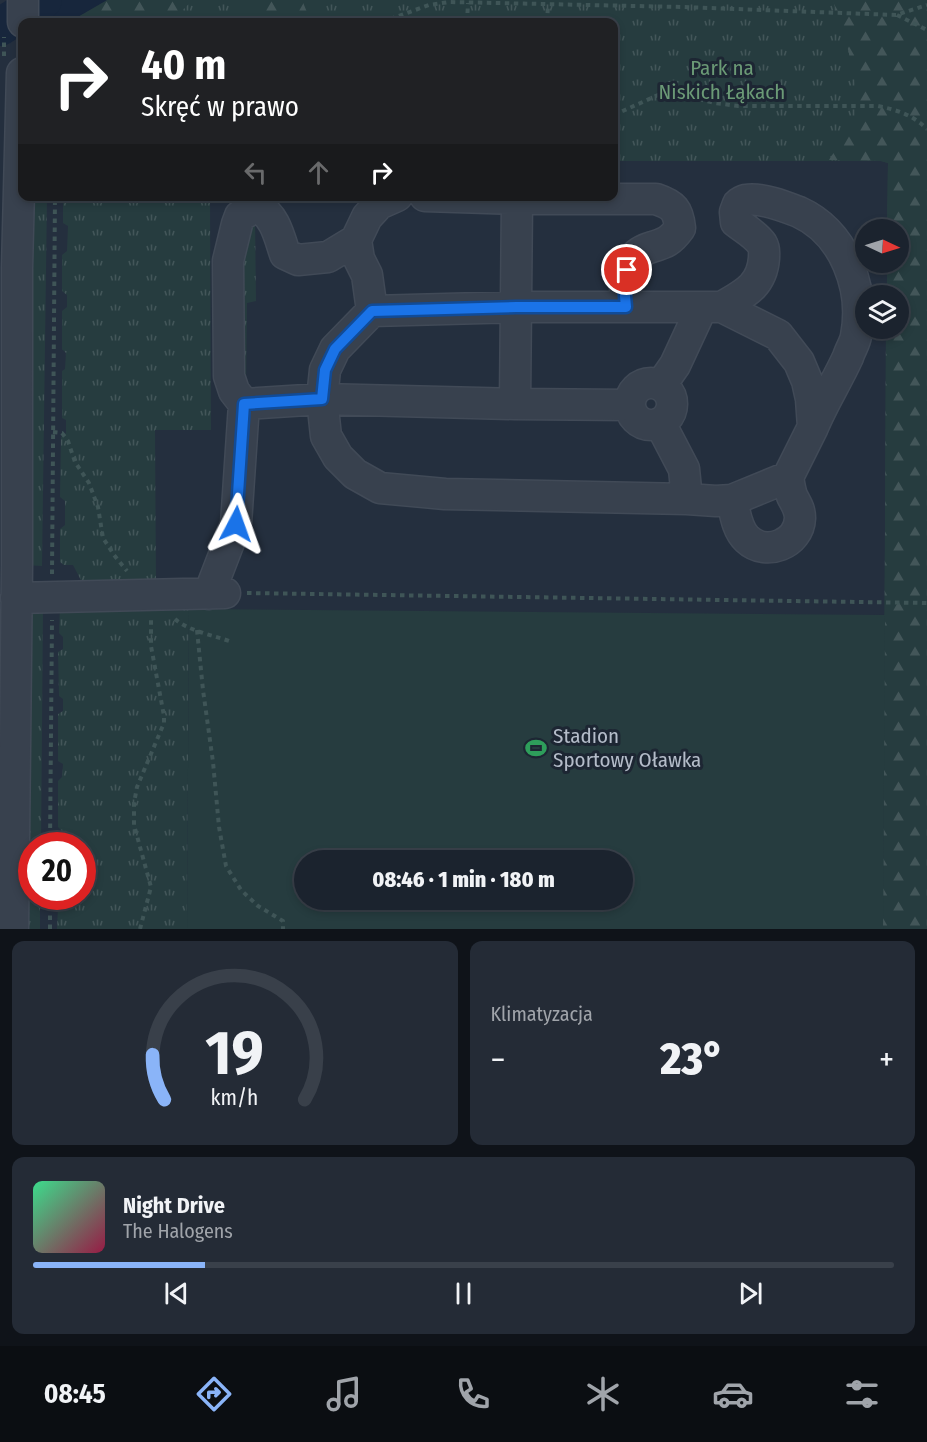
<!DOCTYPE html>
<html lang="pl">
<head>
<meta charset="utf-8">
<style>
  :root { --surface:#1b232e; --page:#242b36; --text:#f1f3f6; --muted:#a0a4aa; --line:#39404a; --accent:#8ab4f8 }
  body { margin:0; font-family:"Fira Sans Condensed",sans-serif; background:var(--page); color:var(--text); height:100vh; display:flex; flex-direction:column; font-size:22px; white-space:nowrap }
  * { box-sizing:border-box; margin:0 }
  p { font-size:20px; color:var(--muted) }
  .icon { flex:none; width:33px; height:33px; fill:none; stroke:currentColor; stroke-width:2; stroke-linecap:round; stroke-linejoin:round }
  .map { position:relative; height:929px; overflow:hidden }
  .drawer { display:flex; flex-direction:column; gap:12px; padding:12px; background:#0f1319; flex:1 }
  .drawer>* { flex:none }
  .top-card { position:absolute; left:18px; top:18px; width:600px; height:183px; border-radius:12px; box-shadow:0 3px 9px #0003,0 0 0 2px var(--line); background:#202124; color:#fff; overflow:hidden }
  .needle { width:39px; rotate:94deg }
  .controls { position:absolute; left:855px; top:219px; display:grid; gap:12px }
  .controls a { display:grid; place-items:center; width:54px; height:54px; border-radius:50%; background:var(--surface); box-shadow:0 3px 9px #0003,0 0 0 2px var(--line); font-size:30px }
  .speed { position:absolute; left:18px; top:832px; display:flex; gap:12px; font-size:30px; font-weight:700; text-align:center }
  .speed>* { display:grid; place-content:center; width:78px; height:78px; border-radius:50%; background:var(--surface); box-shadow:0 3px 9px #0003,0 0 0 2px var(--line); line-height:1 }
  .speed .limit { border:9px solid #d22; background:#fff; color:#111 }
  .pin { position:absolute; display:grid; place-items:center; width:51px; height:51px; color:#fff; margin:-26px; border:3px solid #fff; border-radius:50%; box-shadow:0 2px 6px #0007 }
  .me { position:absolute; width:66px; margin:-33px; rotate:4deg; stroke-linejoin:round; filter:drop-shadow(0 0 4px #0008) }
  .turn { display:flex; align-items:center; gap:21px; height:126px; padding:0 24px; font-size:27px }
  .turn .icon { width:78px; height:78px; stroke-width:2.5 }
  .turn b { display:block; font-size:42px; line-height:51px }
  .lanes { display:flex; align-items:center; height:57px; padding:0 24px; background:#0003; justify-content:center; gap:30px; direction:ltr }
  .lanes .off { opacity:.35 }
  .big { font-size:45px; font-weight:800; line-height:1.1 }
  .drawer .widget { flex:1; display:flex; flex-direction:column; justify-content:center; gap:9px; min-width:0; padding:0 21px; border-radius:12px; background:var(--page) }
  .drawer .dial { align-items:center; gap:0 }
  .dial svg { height:156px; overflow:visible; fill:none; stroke:var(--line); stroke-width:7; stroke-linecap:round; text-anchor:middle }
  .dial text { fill:var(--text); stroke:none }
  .song { display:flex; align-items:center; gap:18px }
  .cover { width:72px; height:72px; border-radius:9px; background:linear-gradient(135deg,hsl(150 70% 55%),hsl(340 70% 35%)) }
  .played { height:6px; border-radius:3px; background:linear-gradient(90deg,var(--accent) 20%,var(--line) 20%) }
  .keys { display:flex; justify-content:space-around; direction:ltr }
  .heat { display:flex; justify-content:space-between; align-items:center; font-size:33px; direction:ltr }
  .drawer .tiles { flex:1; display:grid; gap:12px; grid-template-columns:1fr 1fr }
  .widget:last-child { grid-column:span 2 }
  .trip { position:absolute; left:294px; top:850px; width:339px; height:60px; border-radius:30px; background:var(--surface); box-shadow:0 3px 9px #0003,0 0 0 2px var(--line); font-weight:800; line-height:60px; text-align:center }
  .tabs { display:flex; height:96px; justify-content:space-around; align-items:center; background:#0b0e12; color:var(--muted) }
  .tabs .icon { width:42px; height:42px }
  .tabs .current { color:var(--accent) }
  .tabs b { font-size:27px; color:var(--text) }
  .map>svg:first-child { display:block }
  .grass { fill:url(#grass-tufts) }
  .forest { fill:url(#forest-firs) }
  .pitch { fill:#263c3f; fill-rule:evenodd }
  .water { fill:#17263c }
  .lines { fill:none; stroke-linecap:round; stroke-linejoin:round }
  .river { stroke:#17263c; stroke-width:38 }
  .minor-casing { stroke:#414a57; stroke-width:33 }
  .path { stroke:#3f5557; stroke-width:4; stroke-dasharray:4.5 4.5; stroke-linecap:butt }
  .minor { stroke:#38414e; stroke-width:30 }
  .route-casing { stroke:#114b97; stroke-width:15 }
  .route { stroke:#1a73e8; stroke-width:10 }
  .labels { text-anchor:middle; stroke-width:6; stroke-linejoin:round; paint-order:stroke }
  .park-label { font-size:21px; fill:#6b9a76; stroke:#1d2633 }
  .poi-label { font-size:21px; fill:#b4bcc9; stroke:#1d2633; text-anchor:start }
</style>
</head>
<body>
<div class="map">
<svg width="927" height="929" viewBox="0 0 927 929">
  <defs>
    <pattern id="grass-tufts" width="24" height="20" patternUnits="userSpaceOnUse" patternTransform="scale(1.5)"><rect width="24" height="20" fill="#263c3f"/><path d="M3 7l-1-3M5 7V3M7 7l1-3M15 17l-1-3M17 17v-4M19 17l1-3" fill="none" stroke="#435659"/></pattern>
    <pattern id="forest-firs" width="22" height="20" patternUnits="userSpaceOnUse" patternTransform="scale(1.5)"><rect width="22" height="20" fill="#263c3f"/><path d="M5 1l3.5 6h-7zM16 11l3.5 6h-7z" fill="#435659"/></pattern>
  </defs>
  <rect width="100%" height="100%" fill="#242f3e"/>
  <path class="grass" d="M107,0H927V929H883L886,329L898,328V296L887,295V263L898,262V230L887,229L888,163L881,161H614V22H69Z
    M28,197H47L42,566L26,565Z
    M63,197H210L211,430H155L156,586L85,588L73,565H64L60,562V529L65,525V501L60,497L61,437L66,433V420L62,418V371L65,369L66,353L62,349V311L67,307V295L62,291V255L67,251L68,226L63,223Z
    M255,218L256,301L247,303L246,385L235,374L238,227Z
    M182,603L189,609L187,929H57L58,907L61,904V897H82V846H59L62,844V831L58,827V781L62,777L63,764L58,761V714L63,711V699L59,696L58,652L63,649V637L59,633L60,606Z
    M42,605L43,609L41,846H32V897H40V929H23L25,616Z"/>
  <path class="forest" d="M107,0H193L170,22H69Z
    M257,0H302L311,22H239Z
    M833,0H927L926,929H883L886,329L898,328V296L887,295V263L898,262V230L887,229L888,163L881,161L829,160C835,151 854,124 855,115C861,80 843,34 833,0Z"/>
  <path class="pitch" d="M189,609L885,615L883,929H187ZM304,861H622V900H304Z"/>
  <path class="water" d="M45,0H107L69,22H45Z"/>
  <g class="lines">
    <path class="river" d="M0,27L43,0"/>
    <defs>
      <path id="minor" d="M23,22V0
        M425,196L517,199H656C674,205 678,210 680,228C670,242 665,243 649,248C622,257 624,284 626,307
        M356,240L359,259L367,275L372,311
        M722,307C744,294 762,286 764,258C764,252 765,249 762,244C756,235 745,229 736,222L735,212L738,204C741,202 743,200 746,200C761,197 786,207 799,212C845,233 865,289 856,336C855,343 850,350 848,357C837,381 823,403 813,427
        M630 404a21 21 0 1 1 42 0a21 21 0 1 1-42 0Z
        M661,385L675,365L702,307
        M244,404L322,399L515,404L630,405
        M515,404L517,199
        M660,423L684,469L687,499
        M732,500C735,513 737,530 747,539C766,557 799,544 800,518C800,509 796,504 792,496C790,490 789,483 788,477L732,500L716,501L687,499L445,494L380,488L355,474L338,457L326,436L322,399L325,370L335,349L372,311L516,307H722L778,335L799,362L807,381L811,399L813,427L788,477
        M209,594L236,524L244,404L234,391L229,376L228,261L237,224L240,216L250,210L258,207C275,216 279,236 285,254L298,260L328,257L356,240L367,217L379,204L397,196
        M16,598L225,593
        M13,929L17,565V268L22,73"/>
    </defs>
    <use href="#minor" class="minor-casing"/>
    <path class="path" d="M897,15L927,30
      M382,22L429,5L449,2L682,7L896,15L927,5
      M467,22L468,3
      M547,22L548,5
      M4,56V37
      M614,115L658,95L670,93L715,103L738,106H878C897,110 913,115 927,129
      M53,432L62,433L68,441L75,462L89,483L98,507L103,538L114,555L127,571
      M52,574L55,196
      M247,593L927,603
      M175,619C188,631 216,636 232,642
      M197,630L203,690L213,762L219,827L226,866L241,890L258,906L283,921V929
      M50,846L52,620
      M50,929V897
      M140,929L151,887L134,825V803L137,787L164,723V716L151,646V619"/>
    <use href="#minor" class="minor"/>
  </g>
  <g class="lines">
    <defs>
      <path id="route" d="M236,524L244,404L322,399L325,370L335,349L372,311L516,307H626L624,285L627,270"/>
    </defs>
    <use href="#route" class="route-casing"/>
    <use href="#route" class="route"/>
  </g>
  <defs>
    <symbol id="stadium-bare" viewBox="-9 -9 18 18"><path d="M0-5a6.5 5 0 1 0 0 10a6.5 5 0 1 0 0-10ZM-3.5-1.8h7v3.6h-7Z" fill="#2e9e5b" stroke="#1d2633" stroke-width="2.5" paint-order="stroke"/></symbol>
  </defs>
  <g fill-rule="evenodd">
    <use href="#stadium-bare" x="521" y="733" width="30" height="30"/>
  </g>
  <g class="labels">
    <g class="park-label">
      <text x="722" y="75">Park na<tspan x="722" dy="24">Niskich Łąkach</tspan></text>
    </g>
    <g class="poi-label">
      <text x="553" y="743">Stadion<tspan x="553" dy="24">Sportowy Oławka</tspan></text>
    </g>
  </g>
</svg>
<div class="controls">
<a><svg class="needle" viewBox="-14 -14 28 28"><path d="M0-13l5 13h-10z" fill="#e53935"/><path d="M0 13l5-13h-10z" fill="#a0a4aa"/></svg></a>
<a><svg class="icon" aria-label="layers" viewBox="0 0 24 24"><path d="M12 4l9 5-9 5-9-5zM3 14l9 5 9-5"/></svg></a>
</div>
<div class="speed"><div class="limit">20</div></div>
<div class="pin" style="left:627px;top:270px;background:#d93025"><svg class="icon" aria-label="arrive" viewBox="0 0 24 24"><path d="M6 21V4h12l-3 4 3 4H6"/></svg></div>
<svg class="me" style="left:236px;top:524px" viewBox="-20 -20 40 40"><path d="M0-17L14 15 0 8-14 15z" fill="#1a73e8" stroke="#fff" stroke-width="4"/></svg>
<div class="trip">08:46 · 1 min · 180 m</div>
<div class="top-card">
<div class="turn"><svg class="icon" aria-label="right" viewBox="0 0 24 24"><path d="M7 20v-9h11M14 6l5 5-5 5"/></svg><div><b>40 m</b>Skręć w prawo</div></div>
<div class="lanes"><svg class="icon off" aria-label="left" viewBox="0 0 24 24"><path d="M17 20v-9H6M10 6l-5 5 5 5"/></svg><svg class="icon off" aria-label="ahead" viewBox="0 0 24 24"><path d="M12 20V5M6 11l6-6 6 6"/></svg><svg class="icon" aria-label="right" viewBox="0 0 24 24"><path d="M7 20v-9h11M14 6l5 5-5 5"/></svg></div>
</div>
</div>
<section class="drawer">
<div class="tiles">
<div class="widget dial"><svg viewBox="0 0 100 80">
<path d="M14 69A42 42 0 1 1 86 69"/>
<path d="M14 69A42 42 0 0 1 8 46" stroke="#8ab4f8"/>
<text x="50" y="56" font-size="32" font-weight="700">19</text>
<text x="50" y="72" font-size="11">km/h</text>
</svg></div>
<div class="widget"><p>Klimatyzacja</p>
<div class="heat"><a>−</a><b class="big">23°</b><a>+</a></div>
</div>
<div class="widget">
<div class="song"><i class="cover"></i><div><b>Night Drive</b><p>The Halogens</p></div></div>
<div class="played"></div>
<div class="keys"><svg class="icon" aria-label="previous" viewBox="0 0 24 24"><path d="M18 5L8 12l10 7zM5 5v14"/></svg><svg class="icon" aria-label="pause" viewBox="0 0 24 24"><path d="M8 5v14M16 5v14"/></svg><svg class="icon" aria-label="next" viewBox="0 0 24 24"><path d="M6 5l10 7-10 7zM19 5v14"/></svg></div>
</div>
</div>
</section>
<nav class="tabs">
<b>08:45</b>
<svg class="icon current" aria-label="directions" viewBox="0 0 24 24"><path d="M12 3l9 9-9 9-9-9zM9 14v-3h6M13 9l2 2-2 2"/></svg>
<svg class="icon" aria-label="music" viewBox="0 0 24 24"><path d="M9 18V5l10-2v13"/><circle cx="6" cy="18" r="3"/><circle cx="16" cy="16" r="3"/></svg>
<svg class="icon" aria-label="phone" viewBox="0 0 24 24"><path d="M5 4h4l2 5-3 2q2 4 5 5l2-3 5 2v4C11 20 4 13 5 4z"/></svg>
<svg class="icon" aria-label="climate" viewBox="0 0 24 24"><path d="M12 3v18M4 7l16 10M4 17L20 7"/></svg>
<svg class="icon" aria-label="car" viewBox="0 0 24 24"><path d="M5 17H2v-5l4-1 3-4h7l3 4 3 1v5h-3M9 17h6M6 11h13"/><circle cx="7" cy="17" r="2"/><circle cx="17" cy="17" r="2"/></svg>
<svg class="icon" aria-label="filters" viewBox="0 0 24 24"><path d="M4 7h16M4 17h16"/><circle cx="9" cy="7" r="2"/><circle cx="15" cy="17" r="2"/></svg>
</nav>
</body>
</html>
